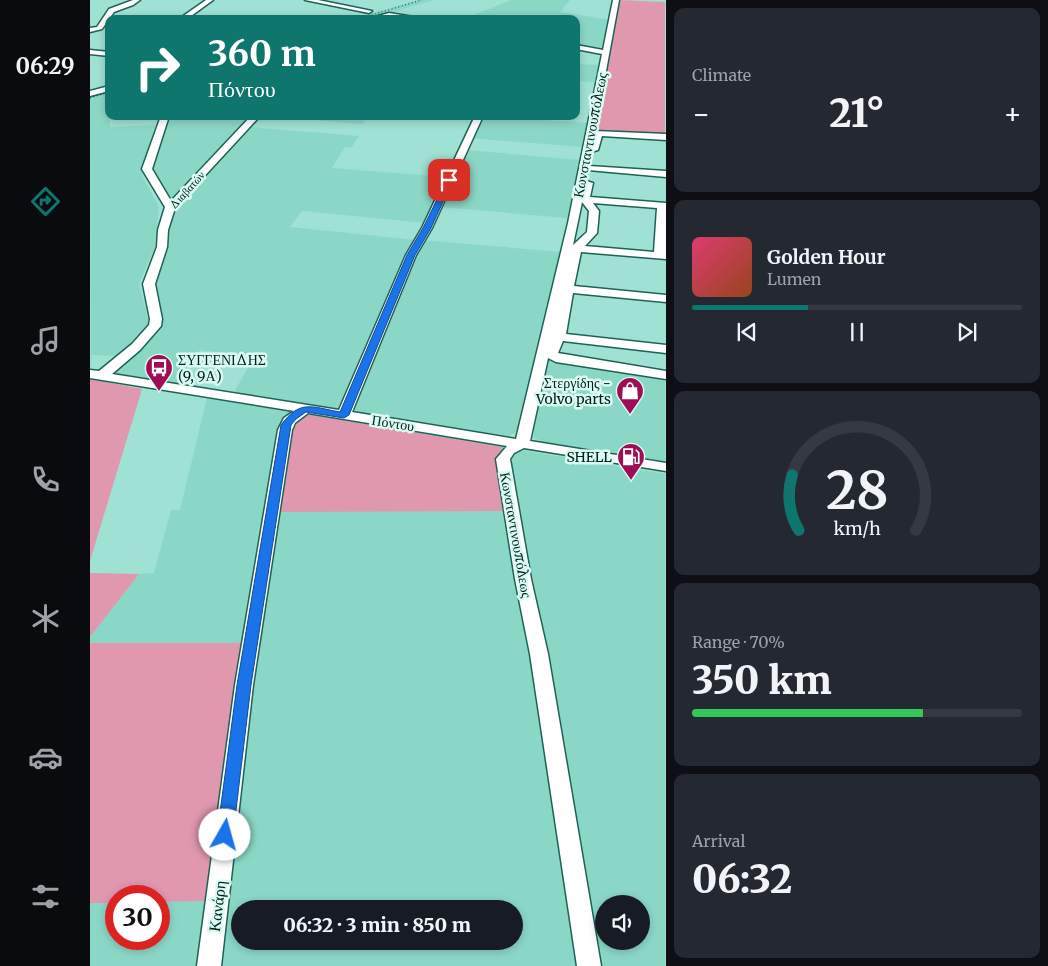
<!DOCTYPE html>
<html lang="en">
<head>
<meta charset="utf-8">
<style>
  :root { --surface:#171b24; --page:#242831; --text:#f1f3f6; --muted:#9ea1a6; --line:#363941; --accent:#0f766e }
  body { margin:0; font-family:Merriweather,serif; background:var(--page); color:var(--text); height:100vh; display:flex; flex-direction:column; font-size:19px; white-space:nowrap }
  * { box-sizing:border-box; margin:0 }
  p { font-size:16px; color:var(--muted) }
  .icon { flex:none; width:28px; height:28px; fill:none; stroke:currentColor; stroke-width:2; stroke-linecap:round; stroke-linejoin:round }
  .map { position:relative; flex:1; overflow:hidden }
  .side { display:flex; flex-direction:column; gap:8px; padding:8px; background:#0d0f14; width:382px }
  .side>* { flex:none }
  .guide { position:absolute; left:15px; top:15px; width:475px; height:105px; border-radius:10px; box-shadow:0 2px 8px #0003; background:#0f766e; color:#fff; overflow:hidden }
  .tools { position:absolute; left:505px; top:895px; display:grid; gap:10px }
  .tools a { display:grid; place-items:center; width:55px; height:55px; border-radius:50%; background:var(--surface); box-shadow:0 2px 8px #0003; font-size:25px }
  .speed { position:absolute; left:15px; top:885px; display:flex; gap:10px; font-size:25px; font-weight:700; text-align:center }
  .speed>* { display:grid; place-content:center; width:65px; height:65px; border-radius:50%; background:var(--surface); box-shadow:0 2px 8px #0003; line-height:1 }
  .speed .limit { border:8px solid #d22; background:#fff; color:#111 }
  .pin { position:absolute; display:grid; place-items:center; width:42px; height:42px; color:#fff; margin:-21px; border-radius:10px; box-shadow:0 2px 8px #0006 }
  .me { position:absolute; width:55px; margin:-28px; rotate:7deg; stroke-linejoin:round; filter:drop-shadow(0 0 4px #0008) }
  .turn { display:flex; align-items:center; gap:18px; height:105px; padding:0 20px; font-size:22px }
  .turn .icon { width:65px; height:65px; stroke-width:2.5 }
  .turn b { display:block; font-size:35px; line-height:42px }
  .big { font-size:38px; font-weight:800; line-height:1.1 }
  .side .widget { flex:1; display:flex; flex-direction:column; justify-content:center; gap:8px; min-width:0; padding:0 18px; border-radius:10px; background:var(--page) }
  .side .dial { align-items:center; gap:0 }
  .dial svg { height:130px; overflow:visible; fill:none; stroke:var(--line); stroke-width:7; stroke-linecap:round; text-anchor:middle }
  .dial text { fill:var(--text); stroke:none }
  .song { display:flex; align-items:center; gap:15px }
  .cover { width:60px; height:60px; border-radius:8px; background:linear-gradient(135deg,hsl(340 70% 55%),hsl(20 70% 35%)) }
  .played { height:5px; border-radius:2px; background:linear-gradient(90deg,var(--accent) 35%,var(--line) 35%) }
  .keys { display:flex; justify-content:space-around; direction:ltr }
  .heat { display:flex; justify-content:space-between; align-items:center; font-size:28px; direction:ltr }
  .charge { height:8px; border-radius:4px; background:linear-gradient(90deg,#34c759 70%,var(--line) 0) }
  .trip { position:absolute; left:141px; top:900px; width:292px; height:50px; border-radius:25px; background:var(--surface); box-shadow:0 2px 8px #0003; font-weight:800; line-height:50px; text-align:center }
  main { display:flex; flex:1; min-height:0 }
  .dock { display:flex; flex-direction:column; width:90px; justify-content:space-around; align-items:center; background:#090b0e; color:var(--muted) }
  .dock .icon { width:35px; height:35px }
  .dock .current { color:var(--accent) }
  .dock b { font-size:22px; color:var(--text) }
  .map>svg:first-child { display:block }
  .built { fill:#8bd7c6; fill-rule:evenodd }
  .green { fill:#df98ae }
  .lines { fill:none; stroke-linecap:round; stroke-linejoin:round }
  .minor-casing { stroke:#1e6257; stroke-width:3 }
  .minor { fill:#fff; fill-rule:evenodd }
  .rail { stroke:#14342e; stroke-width:1; stroke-dasharray:1 2.5; stroke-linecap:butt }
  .route { fill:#1a73e8; stroke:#114b97 }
  .labels { text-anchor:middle; stroke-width:5; stroke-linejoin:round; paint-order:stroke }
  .far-street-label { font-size:11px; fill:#04201b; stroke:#dafbf3 }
  .street-label { font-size:14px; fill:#04201b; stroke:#dafbf3 }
  .poi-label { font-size:14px; fill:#04201b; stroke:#dafbf3; text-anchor:end }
  .near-street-label { font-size:16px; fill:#04201b; stroke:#dafbf3 }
</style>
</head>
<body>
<main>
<nav class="dock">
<b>06:29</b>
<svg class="icon current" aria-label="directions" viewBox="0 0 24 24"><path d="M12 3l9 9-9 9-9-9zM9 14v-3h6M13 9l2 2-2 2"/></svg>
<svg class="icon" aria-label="music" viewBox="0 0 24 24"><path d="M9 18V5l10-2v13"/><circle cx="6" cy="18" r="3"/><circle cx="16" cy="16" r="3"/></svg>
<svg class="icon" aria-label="phone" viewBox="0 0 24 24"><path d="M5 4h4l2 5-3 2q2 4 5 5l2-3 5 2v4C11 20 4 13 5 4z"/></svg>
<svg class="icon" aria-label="climate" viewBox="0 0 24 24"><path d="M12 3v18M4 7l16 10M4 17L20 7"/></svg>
<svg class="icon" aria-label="car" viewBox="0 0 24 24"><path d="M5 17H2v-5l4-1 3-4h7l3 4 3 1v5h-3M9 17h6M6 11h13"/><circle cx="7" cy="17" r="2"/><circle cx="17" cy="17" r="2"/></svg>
<svg class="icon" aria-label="filters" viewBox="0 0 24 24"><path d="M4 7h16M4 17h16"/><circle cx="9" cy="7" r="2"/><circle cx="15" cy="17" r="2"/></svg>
</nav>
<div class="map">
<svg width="576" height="966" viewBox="0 0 576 966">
  <rect width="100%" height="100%" fill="#9fe1d2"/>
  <path class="built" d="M327,0H344L280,19H262Z
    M421,0H480L470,12L521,20L510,52L486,48V19H373Z
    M486,64L508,65L504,82L486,81Z
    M19,89L20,127L65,125L52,175L69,207L65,246L49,284L59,323L57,328L27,356L2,355L1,369L0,94Z
    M94,116H163L81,199L76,197L61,173L78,118L91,119Z
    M175,116H278L272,124Z
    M390,116H402L498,123L492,147L380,138Z
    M159,127L269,136L261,148L255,147L242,168L357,177L336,223L212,211L200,227L326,240L306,276L251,410L143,394L164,357L110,350L85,385L27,377L25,374L26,368L66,327L61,290L81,208Z
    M376,150L490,160L477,218L350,207Z
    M333,240L470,252L428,431L417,437L266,413L260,407L296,319Z
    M458,359L575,379V464L456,443L444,438V426Z
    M117,398L215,414L407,461L412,447L575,474V966H0V903H26V939H69V902L121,901L155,643H0V637L49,574L64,573L81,510H90ZM514,904H551V941H514ZM150,909H425V941H150Z"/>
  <path class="green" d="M528,0L575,2V136L506,130Z
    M0,379L52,389L0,561Z
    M215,414L412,447L408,461L415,511L188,512L201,431Z
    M0,573L49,574L0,637Z
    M0,643H156L121,901L69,902V896H26V903H0Z"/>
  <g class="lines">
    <defs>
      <path id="minor" d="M43,0H50L43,5L24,12L12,29L0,32V28L7,27L19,9Z
        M116,0H123L97,19H89Z
        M215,0H228L282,11L279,13Z
        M523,0H529L505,131L576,134V140L512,136L508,150L501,152L499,166L576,171V177L498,170L496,181L503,183L500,197L576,203V259L491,252L484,286L576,295V302L483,293L476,334L576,345V353L473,341L468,353L576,371V379L466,362L458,358L440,441L576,463V471L434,448L424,453L420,459L441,579L458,654L511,966H487L440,654L425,579L406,459L417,446L218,413L205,423L202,430L163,685L131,966H107L145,685L188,430L194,418L204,411L0,378V370L9,371L42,344L59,325L60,319L53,284L67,247L68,230L75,207L52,169L71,116H79L62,169L81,201L161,116H170L85,208L78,230L77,247L65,284L72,319L71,326L50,350L22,374L249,410L316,255L332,228L385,116H393L342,228L326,255L262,412L426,439L478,223L512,54L486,49V45L513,50ZM492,202L499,211L497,232L483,245ZM503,203L567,208L564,252L495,246L507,233L509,211Z
        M299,13L324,17L327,19L299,17L277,19Z
        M0,50L19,52V56L0,54Z
        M19,86V91L0,96V91Z"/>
    </defs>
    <use href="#minor" class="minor-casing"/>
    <use href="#minor" class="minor"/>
    <path class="rail" d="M268,19L332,0
      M0,98L19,92"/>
  </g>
  <path class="route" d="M357,179L363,180L341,228L325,255L259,415L254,418L216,412L206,419L201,425L161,685L143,835L141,840L135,842L130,840L127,835L147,685L191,425C210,399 222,407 250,412L317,255L333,228Z"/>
  <defs>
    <symbol id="bus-pin" viewBox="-11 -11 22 30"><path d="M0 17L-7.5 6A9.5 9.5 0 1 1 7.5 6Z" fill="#9f0d55" stroke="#dafbf3"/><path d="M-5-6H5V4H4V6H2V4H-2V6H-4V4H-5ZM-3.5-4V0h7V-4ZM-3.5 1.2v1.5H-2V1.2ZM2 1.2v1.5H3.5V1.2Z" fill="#fff"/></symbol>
    <symbol id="shop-pin" viewBox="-11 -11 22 30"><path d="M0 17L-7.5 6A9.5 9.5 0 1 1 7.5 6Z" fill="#9f0d55" stroke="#dafbf3"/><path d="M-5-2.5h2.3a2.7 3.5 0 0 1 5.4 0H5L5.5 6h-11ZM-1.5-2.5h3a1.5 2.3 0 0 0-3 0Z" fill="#fff"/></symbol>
    <symbol id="fuel-pin" viewBox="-11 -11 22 30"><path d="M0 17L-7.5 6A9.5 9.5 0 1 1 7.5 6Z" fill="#9f0d55" stroke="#dafbf3"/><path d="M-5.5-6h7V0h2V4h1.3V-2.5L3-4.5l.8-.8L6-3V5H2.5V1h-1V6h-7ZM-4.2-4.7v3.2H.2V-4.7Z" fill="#fff"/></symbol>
  </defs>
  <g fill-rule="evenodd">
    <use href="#bus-pin" x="53" y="352" width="32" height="43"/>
    <use href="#shop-pin" x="524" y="375" width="32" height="43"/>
    <use href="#fuel-pin" x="525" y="441" width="32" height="43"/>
  </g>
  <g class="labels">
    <g class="far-street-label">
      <text transform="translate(97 190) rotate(-48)" y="4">Διαβατών</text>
    </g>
    <g class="street-label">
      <text transform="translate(500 135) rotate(-79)" y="5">Κωνσταντινουπόλεως</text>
      <text transform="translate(303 423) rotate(9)" y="5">Πόντου</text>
      <text transform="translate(426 535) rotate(80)" y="5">Κωνσταντινουπόλεως</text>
    </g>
    <g class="poi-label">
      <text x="88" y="365" text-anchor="start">ΣΥΓΓΕΝΙΔΗΣ<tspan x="88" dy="16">(9, 9Α)</tspan></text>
      <text x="521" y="388">Στεργίδης -<tspan x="521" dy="16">Volvo parts</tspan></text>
      <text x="522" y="462">SHELL</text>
    </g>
    <g class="near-street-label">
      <text transform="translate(127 906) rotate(-83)" y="6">Κανάρη</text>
    </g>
  </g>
</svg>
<div class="tools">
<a><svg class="icon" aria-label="sound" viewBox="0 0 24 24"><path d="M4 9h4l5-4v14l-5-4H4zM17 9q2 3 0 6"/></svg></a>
</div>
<div class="speed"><div class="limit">30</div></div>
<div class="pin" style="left:359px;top:180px;background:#d93025"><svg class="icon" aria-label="arrive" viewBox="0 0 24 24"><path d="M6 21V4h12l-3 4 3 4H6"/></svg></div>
<svg class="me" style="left:135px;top:835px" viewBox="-20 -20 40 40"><circle r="19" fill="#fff"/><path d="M0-13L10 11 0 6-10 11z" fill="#1a73e8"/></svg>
<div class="trip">06:32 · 3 min · 850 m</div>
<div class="guide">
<div class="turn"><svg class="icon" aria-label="right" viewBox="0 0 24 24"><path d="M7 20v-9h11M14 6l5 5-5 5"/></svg><div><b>360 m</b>Πόντου</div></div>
</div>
</div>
<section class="side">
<div class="widget"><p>Climate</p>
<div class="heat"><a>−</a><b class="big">21°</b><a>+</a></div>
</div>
<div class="widget">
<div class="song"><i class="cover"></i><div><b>Golden Hour</b><p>Lumen</p></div></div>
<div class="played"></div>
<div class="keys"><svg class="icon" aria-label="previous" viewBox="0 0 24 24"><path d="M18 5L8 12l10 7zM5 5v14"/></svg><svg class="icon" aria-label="pause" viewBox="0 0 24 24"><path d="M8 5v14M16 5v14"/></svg><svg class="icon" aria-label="next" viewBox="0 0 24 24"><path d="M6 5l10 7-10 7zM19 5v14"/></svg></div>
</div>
<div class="widget dial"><svg viewBox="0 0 100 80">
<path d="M14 69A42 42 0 1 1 86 69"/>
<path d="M14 69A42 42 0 0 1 10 35" stroke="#0f766e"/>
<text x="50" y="56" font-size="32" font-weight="700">28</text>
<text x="50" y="72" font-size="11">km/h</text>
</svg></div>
<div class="widget"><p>Range · 70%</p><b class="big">350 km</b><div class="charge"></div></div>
<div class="widget"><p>Arrival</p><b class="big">06:32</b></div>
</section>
</main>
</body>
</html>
